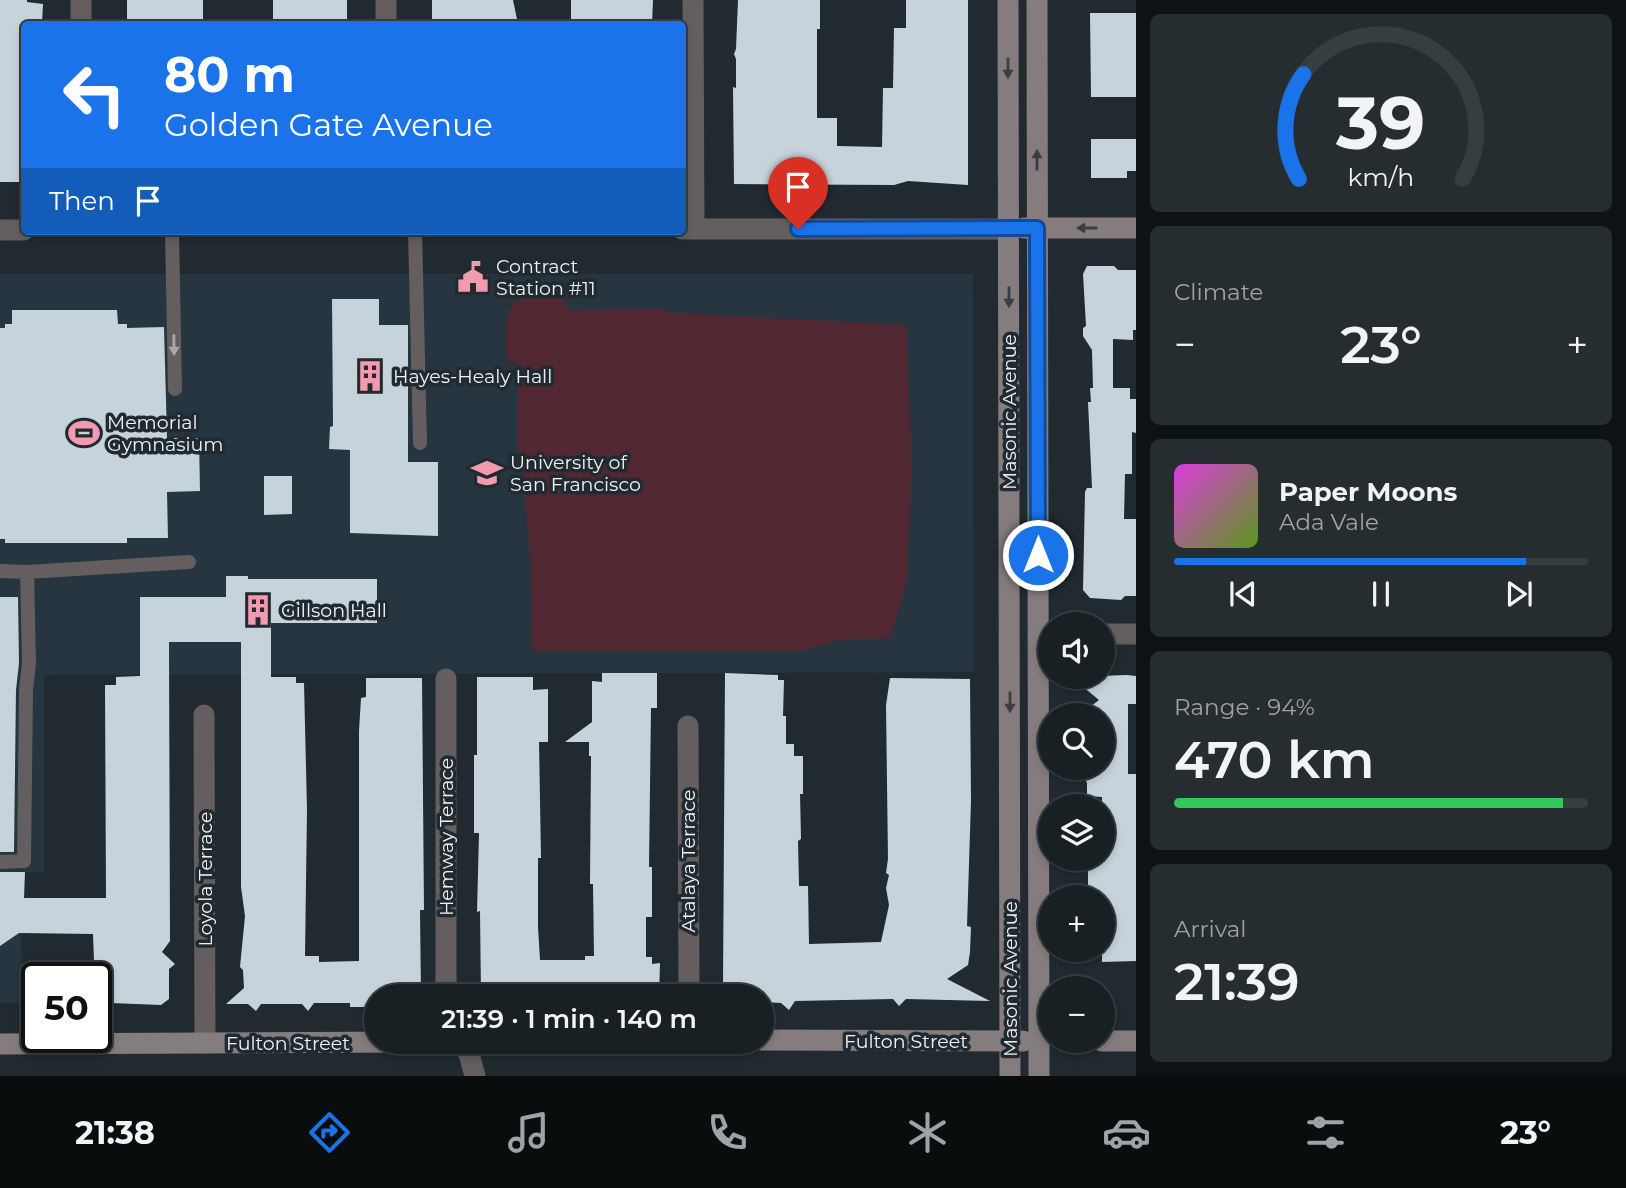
<!DOCTYPE html>
<html lang="en">
<head>
<meta charset="utf-8">
<style>
  :root { --surface:#182024; --page:#252d31; --text:#f1f3f6; --muted:#9fa3a6; --line:#363e41; --accent:#1a73e8 }
  body { margin:0; font-family:Montserrat,sans-serif; background:var(--page); color:var(--text); height:100vh; display:flex; flex-direction:column; font-size:26px; white-space:nowrap }
  * { box-sizing:border-box; margin:0 }
  p { font-size:23px; color:var(--muted) }
  .icon { flex:none; width:38px; height:38px; fill:none; stroke:currentColor; stroke-width:2; stroke-linecap:round; stroke-linejoin:round }
  .map { position:relative; flex:1; overflow:hidden }
  .side { display:flex; flex-direction:column; gap:14px; padding:14px; background:#0d1214; width:490px }
  .side>* { flex:none }
  .top-card { position:absolute; left:21px; top:21px; width:665px; height:214px; border-radius:7px; box-shadow:0 4px 10px #0003,0 0 0 2px var(--line); background:#1a73e8; color:#fff; overflow:hidden }
  .tools { position:absolute; left:1038px; top:612px; display:grid; gap:14px }
  .tools a { display:grid; place-items:center; width:77px; height:77px; border-radius:50%; background:var(--surface); box-shadow:0 4px 10px #0003,0 0 0 2px var(--line); font-size:35px }
  .speed { position:absolute; left:21px; top:962px; display:flex; gap:14px; font-size:35px; font-weight:700; text-align:center }
  .speed>* { display:grid; place-content:center; width:91px; height:91px; border-radius:50%; background:var(--surface); box-shadow:0 4px 10px #0003,0 0 0 2px var(--line); line-height:1 }
  .speed .limit { border:4px solid #111; border-radius:10px; background:#fff; color:#111 }
  .pin { position:absolute; display:grid; place-items:center; width:60px; height:60px; color:#fff; margin:-72px -30px; border-radius:50% 50% 50% 0; rotate:-45deg; box-shadow:0 0 7px #0007 }
  .pin .icon { rotate:45deg }
  .me { position:absolute; width:77px; margin:-38px; rotate:0deg; stroke-linejoin:round; filter:drop-shadow(0 0 5px #0008) }
  .turn { display:flex; align-items:center; gap:24px; height:147px; padding:0 28px; font-size:32px }
  .turn .icon { width:91px; height:91px; stroke-width:2.5 }
  .turn b { display:block; font-size:49px; line-height:60px }
  .then { display:flex; align-items:center; height:66px; padding:0 28px; background:#0003; gap:14px; font-size:26px }
  .big { font-size:52px; font-weight:600; line-height:1.1 }
  .side .tile { flex:1; display:flex; flex-direction:column; justify-content:center; gap:10px; min-width:0; padding:0 24px; border-radius:10px; background:var(--page) }
  .side .dial { align-items:center; gap:0 }
  .dial svg { height:182px; overflow:visible; fill:none; stroke:var(--line); stroke-width:7; stroke-linecap:round; text-anchor:middle }
  .dial text { fill:var(--text); stroke:none }
  .song { display:flex; align-items:center; gap:21px }
  .cover { width:84px; height:84px; border-radius:10px; background:linear-gradient(135deg,hsl(300 70% 55%),hsl(90 70% 35%)) }
  .played { height:7px; border-radius:4px; background:linear-gradient(90deg,var(--accent) 85%,var(--line) 85%) }
  .keys { display:flex; justify-content:space-around; direction:ltr }
  .heat { display:flex; justify-content:space-between; align-items:center; font-size:38px; direction:ltr }
  .charge { height:10px; border-radius:5px; background:linear-gradient(90deg,#34c759 94%,var(--line) 0) }
  .trip { position:absolute; left:364px; top:984px; width:410px; height:70px; border-radius:35px; background:var(--surface); box-shadow:0 4px 10px #0003,0 0 0 2px var(--line); font-weight:600; line-height:70px; text-align:center }
  .dock { display:flex; height:112px; justify-content:space-around; align-items:center; background:#0a0d0e; color:var(--muted) }
  .dock .icon { width:49px; height:49px }
  .dock .selected { color:var(--accent) }
  .dock b { font-size:32px; color:var(--text) }
  main { display:flex; flex:1; min-height:0 }
  .map>svg:first-child { display:block }
  .built { fill:#26353f }
  .green { fill:#512832 }
  .building { fill:#c7d3db }
  .lines { fill:none; stroke-linecap:round; stroke-linejoin:round }
  .lane { stroke:#645e5f; stroke-width:14 }
  .street { stroke:#645e5f; stroke-width:21 }
  .secondary { stroke:#857c7d; stroke-width:21 }
  .oneway { fill:#393e43 }
  .oneway2 { fill:#a8a8aa }
  .route-casing { stroke:#114b97; stroke-width:18 }
  .route { stroke:#1a73e8; stroke-width:12 }
  .labels { text-anchor:middle; stroke-width:7; stroke-linejoin:round; paint-order:stroke }
  .poi-label { font-size:19px; fill:#ecf2f6; stroke:#202a30; text-anchor:start }
  .street-label { font-size:19px; fill:#ecf2f6; stroke:#202a30 }
</style>
</head>
<body>
<main>
<div class="map">
<svg width="1136" height="1076" viewBox="0 0 1136 1076">
  <rect width="100%" height="100%" fill="#202a30"/>
  <path class="built" d="M0,274H973L974,672L44,675V872H21L22,1003H0Z"/>
  <path class="green" d="M537,293H565L566,310L664,309L672,313L906,325L912,473L906,585L890,638L838,640L803,651H532L531,565L522,469L518,463V363L507,362C506,332 498,298 537,293Z"/>
  <path class="building" d="M0,0H27V2L43,4L42,24H24V182H0Z
    M127,0H203V24H127Z
    M273,0H347V24H273Z
    M432,0H513L518,24H432Z
    M571,0H653L652,24H571Z
    M738,0H820V29H817V118H837V146L882,147L883,88H893L894,28H906V0H968V185L908,181L894,185L734,184L733,87L736,88V59L734,54L736,49Z
    M1090,13H1136V97H1091Z
    M1091,139H1136V171H1127V178H1091Z
    M1087,266H1114L1118,270H1136V330H1133V340L1113,339V388H1130V399H1136V433L1132,432V474H1125L1124,519H1136V596H1125L1121,600L1090,598L1083,590L1085,492L1087,488H1092L1088,402H1091L1090,388H1093L1092,350L1083,336V328L1086,326L1083,274Z
    M332,299H379V325H408V462H438V536L350,533V450L329,449L330,427L333,426Z
    M12,310H117L118,324H127V328L164,327L167,438H199L200,491L167,492L168,538H127V543H5V539H0V328H5V324H12Z
    M264,476H292V514L264,515Z
    M226,576H248V579H377V623H271V677H296V683H304L307,810L305,956H319V962L359,961V731L361,698L366,697V678H422L424,910H420L421,996H376V1007H350V1003H314L308,1011L302,1004H261L256,1011L248,1004H226L244,988L243,970L240,967L245,916L241,887V642H169L170,941L162,952L175,964L169,969V999L161,1005L111,1003L96,1015L93,934L19,933L0,946V872H25L24,898H106L105,685H116V677L140,676V597H226Z
    M0,597H18L19,663L16,690L14,852H0Z
    M602,673H657V708H651L649,867H652V917H646V957H652V964L660,963L659,996H481L480,911L477,912L479,833H474V755H477V677H533V690L548,689V742H539L541,858H538V927L540,960H585V956H594L593,884H590L591,756H589V742H565L592,722V681L602,682Z
    M725,673L778,675V680H784L783,716H786V744H794V756H803V794H800L801,839L798,841L799,886H808L809,944L881,942L889,905L886,888L889,875L886,873L888,859L886,705L890,678L970,679L971,801L967,926L971,927L970,952L968,965L947,979L990,1001L906,999L899,1006L893,999L795,1001L789,1010L781,1003L761,1002V996H727V988L723,986Z
    M1127,675L1136,676V704H1128V774H1136V961L1102,962V898H1088V859H1102V797L1087,796V783L1078,768H1102V716H1078L1099,700L1071,677Z"/>
  <g class="lines">
    <path class="lane" d="M172,231L175,389
      M415,231L420,443
      M0,571L27,572L189,562
      M0,862L24,861L26,690L29,663L27,572"/>
    <path class="street" d="M81,0V24
      M693,0L694,229
      M386,24V0
      M682,229H1008
      M0,230H24
      M1102,634H1136
      M446,679V996
      M204,715L205,1043
      M688,726L689,996
      M460,1041L469,1054L475,1076"/>
    <path class="secondary" d="M1008,0L1010,1076
      M1037,0L1039,1076
      M1024,228H1136
      M761,1040L1023,1041
      M1102,1041H1136
      M0,1044L617,1041"/>
  </g>
  <defs><path id="oneway-solid" d="M-6-.8H1V-3.2L6.5 0L1 3.2V.8H-6Z" transform="scale(1.75)"/></defs>
  <g class="oneway">
    <use href="#oneway-solid" transform="translate(1008 68) rotate(90)"/>
    <use href="#oneway-solid" transform="translate(1037 160) rotate(-90)"/>
    <use href="#oneway-solid" transform="translate(1087 228) rotate(180)"/>
    <use href="#oneway-solid" transform="translate(1009 297) rotate(90)"/>
    <use href="#oneway-solid" transform="translate(1010 702) rotate(90)"/>
  </g>
  <use class="oneway2" href="#oneway-solid" transform="translate(174 345) rotate(89)"/>
  <g class="lines">
    <defs>
      <path id="route" d="M798,229L1037,228L1038,555"/>
    </defs>
    <use href="#route" class="route-casing"/>
    <use href="#route" class="route"/>
  </g>
  <defs>
    <symbol id="civic-bare" viewBox="-9 -9 18 18"><path d="M-.6-6.5H3V-4.5H.6V-3L4-1V1h2V6H-6V1h2V-1L-.6-3ZM-1.2 2.5V6h2.4V2.5Z" fill="#f29aae" stroke="#202a30" stroke-width="2.5" paint-order="stroke"/></symbol>
    <symbol id="building-bare" viewBox="-9 -9 18 18"><path d="M-4-6H4V6H1V3H-1V6H-4ZM-2.5-4.3h1.7v1.8h-1.7ZM.8-4.3h1.7v1.8H.8ZM-2.5-1h1.7V.8h-1.7ZM.8-1h1.7V.8H.8Z" fill="#f29aae" stroke="#202a30" stroke-width="2.5" paint-order="stroke"/></symbol>
    <symbol id="stadium-bare" viewBox="-9 -9 18 18"><path d="M0-5a6.5 5 0 1 0 0 10a6.5 5 0 1 0 0-10ZM-3.5-1.8h7v3.6h-7Z" fill="#f29aae" stroke="#202a30" stroke-width="2.5" paint-order="stroke"/></symbol>
    <symbol id="university-bare" viewBox="-9 -9 18 18"><path d="M0-5L7-2L0 1L-7-2ZM-4 1L0 2.5L4 1V4Q0 6-4 4Z" fill="#f29aae" stroke="#202a30" stroke-width="2.5" paint-order="stroke"/></symbol>
  </defs>
  <g fill-rule="evenodd">
    <use href="#civic-bare" x="451" y="255" width="44" height="44"/>
    <use href="#building-bare" x="348" y="354" width="44" height="44"/>
    <use href="#stadium-bare" x="62" y="411" width="44" height="44"/>
    <use href="#university-bare" x="465" y="451" width="44" height="44"/>
    <use href="#building-bare" x="236" y="588" width="44" height="44"/>
  </g>
  <g class="labels">
    <g class="poi-label">
      <text x="496" y="273">Contract<tspan x="496" dy="22">Station #11</tspan></text>
      <text x="393" y="383">Hayes-Healy Hall</text>
      <text x="107" y="429">Memorial<tspan x="107" dy="22">Gymnasium</tspan></text>
      <text x="510" y="469">University of<tspan x="510" dy="22">San Francisco</tspan></text>
      <text x="281" y="617">Gillson Hall</text>
    </g>
    <g class="street-label">
      <text transform="translate(1009 412) rotate(-90)" y="7">Masonic Avenue</text>
      <text transform="translate(446 837) rotate(-90)" y="7">Hemway Terrace</text>
      <text transform="translate(688 861) rotate(-90)" y="7">Atalaya Terrace</text>
      <text transform="translate(205 879) rotate(-90)" y="7">Loyola Terrace</text>
      <text transform="translate(1010 979) rotate(-90)" y="7">Masonic Avenue</text>
      <text x="906" y="1048">Fulton Street</text>
      <text x="288" y="1050">Fulton Street</text>
    </g>
  </g>
</svg>
<div class="tools">
<a><svg class="icon" aria-label="sound" viewBox="0 0 24 24"><path d="M4 9h4l5-4v14l-5-4H4zM17 9q2 3 0 6"/></svg></a>
<a><svg class="icon" aria-label="search" viewBox="0 0 24 24"><circle cx="10" cy="10" r="6"/><path d="M15 15l6 6"/></svg></a>
<a><svg class="icon" aria-label="layers" viewBox="0 0 24 24"><path d="M12 4l9 5-9 5-9-5zM3 14l9 5 9-5"/></svg></a>
<a>+</a>
<a>−</a>
</div>
<div class="speed"><div class="limit">50</div></div>
<div class="pin" style="left:798px;top:229px;background:#d93025"><svg class="icon" aria-label="arrive" viewBox="0 0 24 24"><path d="M6 21V4h12l-3 4 3 4H6"/></svg></div>
<svg class="me" style="left:1038px;top:555px" viewBox="-20 -20 40 40"><circle r="17" fill="#1a73e8" stroke="#fff" stroke-width="3"/><path d="M0-11L8 9 0 5-8 9z" fill="#fff"/></svg>
<div class="trip">21:39 · 1 min · 140 m</div>
<div class="top-card">
<div class="turn"><svg class="icon" aria-label="left" viewBox="0 0 24 24"><path d="M17 20v-9H6M10 6l-5 5 5 5"/></svg><div><b>80 m</b>Golden Gate Avenue</div></div>
<div class="then">Then<svg class="icon" aria-label="arrive" viewBox="0 0 24 24"><path d="M6 21V4h12l-3 4 3 4H6"/></svg></div>
</div>
</div>
<section class="side">
<div class="tile dial"><svg viewBox="0 0 100 80">
<path d="M14 69A42 42 0 1 1 86 69"/>
<path d="M14 69A42 42 0 0 1 16 23" stroke="#1a73e8"/>
<text x="50" y="56" font-size="32" font-weight="700">39</text>
<text x="50" y="72" font-size="11">km/h</text>
</svg></div>
<div class="tile"><p>Climate</p>
<div class="heat"><a>−</a><b class="big">23°</b><a>+</a></div>
</div>
<div class="tile">
<div class="song"><i class="cover"></i><div><b>Paper Moons</b><p>Ada Vale</p></div></div>
<div class="played"></div>
<div class="keys"><svg class="icon" aria-label="previous" viewBox="0 0 24 24"><path d="M18 5L8 12l10 7zM5 5v14"/></svg><svg class="icon" aria-label="pause" viewBox="0 0 24 24"><path d="M8 5v14M16 5v14"/></svg><svg class="icon" aria-label="next" viewBox="0 0 24 24"><path d="M6 5l10 7-10 7zM19 5v14"/></svg></div>
</div>
<div class="tile"><p>Range · 94%</p><b class="big">470 km</b><div class="charge"></div></div>
<div class="tile"><p>Arrival</p><b class="big">21:39</b></div>
</section>
</main>
<nav class="dock">
<b>21:38</b>
<svg class="icon selected" aria-label="directions" viewBox="0 0 24 24"><path d="M12 3l9 9-9 9-9-9zM9 14v-3h6M13 9l2 2-2 2"/></svg>
<svg class="icon" aria-label="music" viewBox="0 0 24 24"><path d="M9 18V5l10-2v13"/><circle cx="6" cy="18" r="3"/><circle cx="16" cy="16" r="3"/></svg>
<svg class="icon" aria-label="phone" viewBox="0 0 24 24"><path d="M5 4h4l2 5-3 2q2 4 5 5l2-3 5 2v4C11 20 4 13 5 4z"/></svg>
<svg class="icon" aria-label="climate" viewBox="0 0 24 24"><path d="M12 3v18M4 7l16 10M4 17L20 7"/></svg>
<svg class="icon" aria-label="car" viewBox="0 0 24 24"><path d="M5 17H2v-5l4-1 3-4h7l3 4 3 1v5h-3M9 17h6M6 11h13"/><circle cx="7" cy="17" r="2"/><circle cx="17" cy="17" r="2"/></svg>
<svg class="icon" aria-label="filters" viewBox="0 0 24 24"><path d="M4 7h16M4 17h16"/><circle cx="9" cy="7" r="2"/><circle cx="15" cy="17" r="2"/></svg>
<b>23°</b>
</nav>
</body>
</html>
